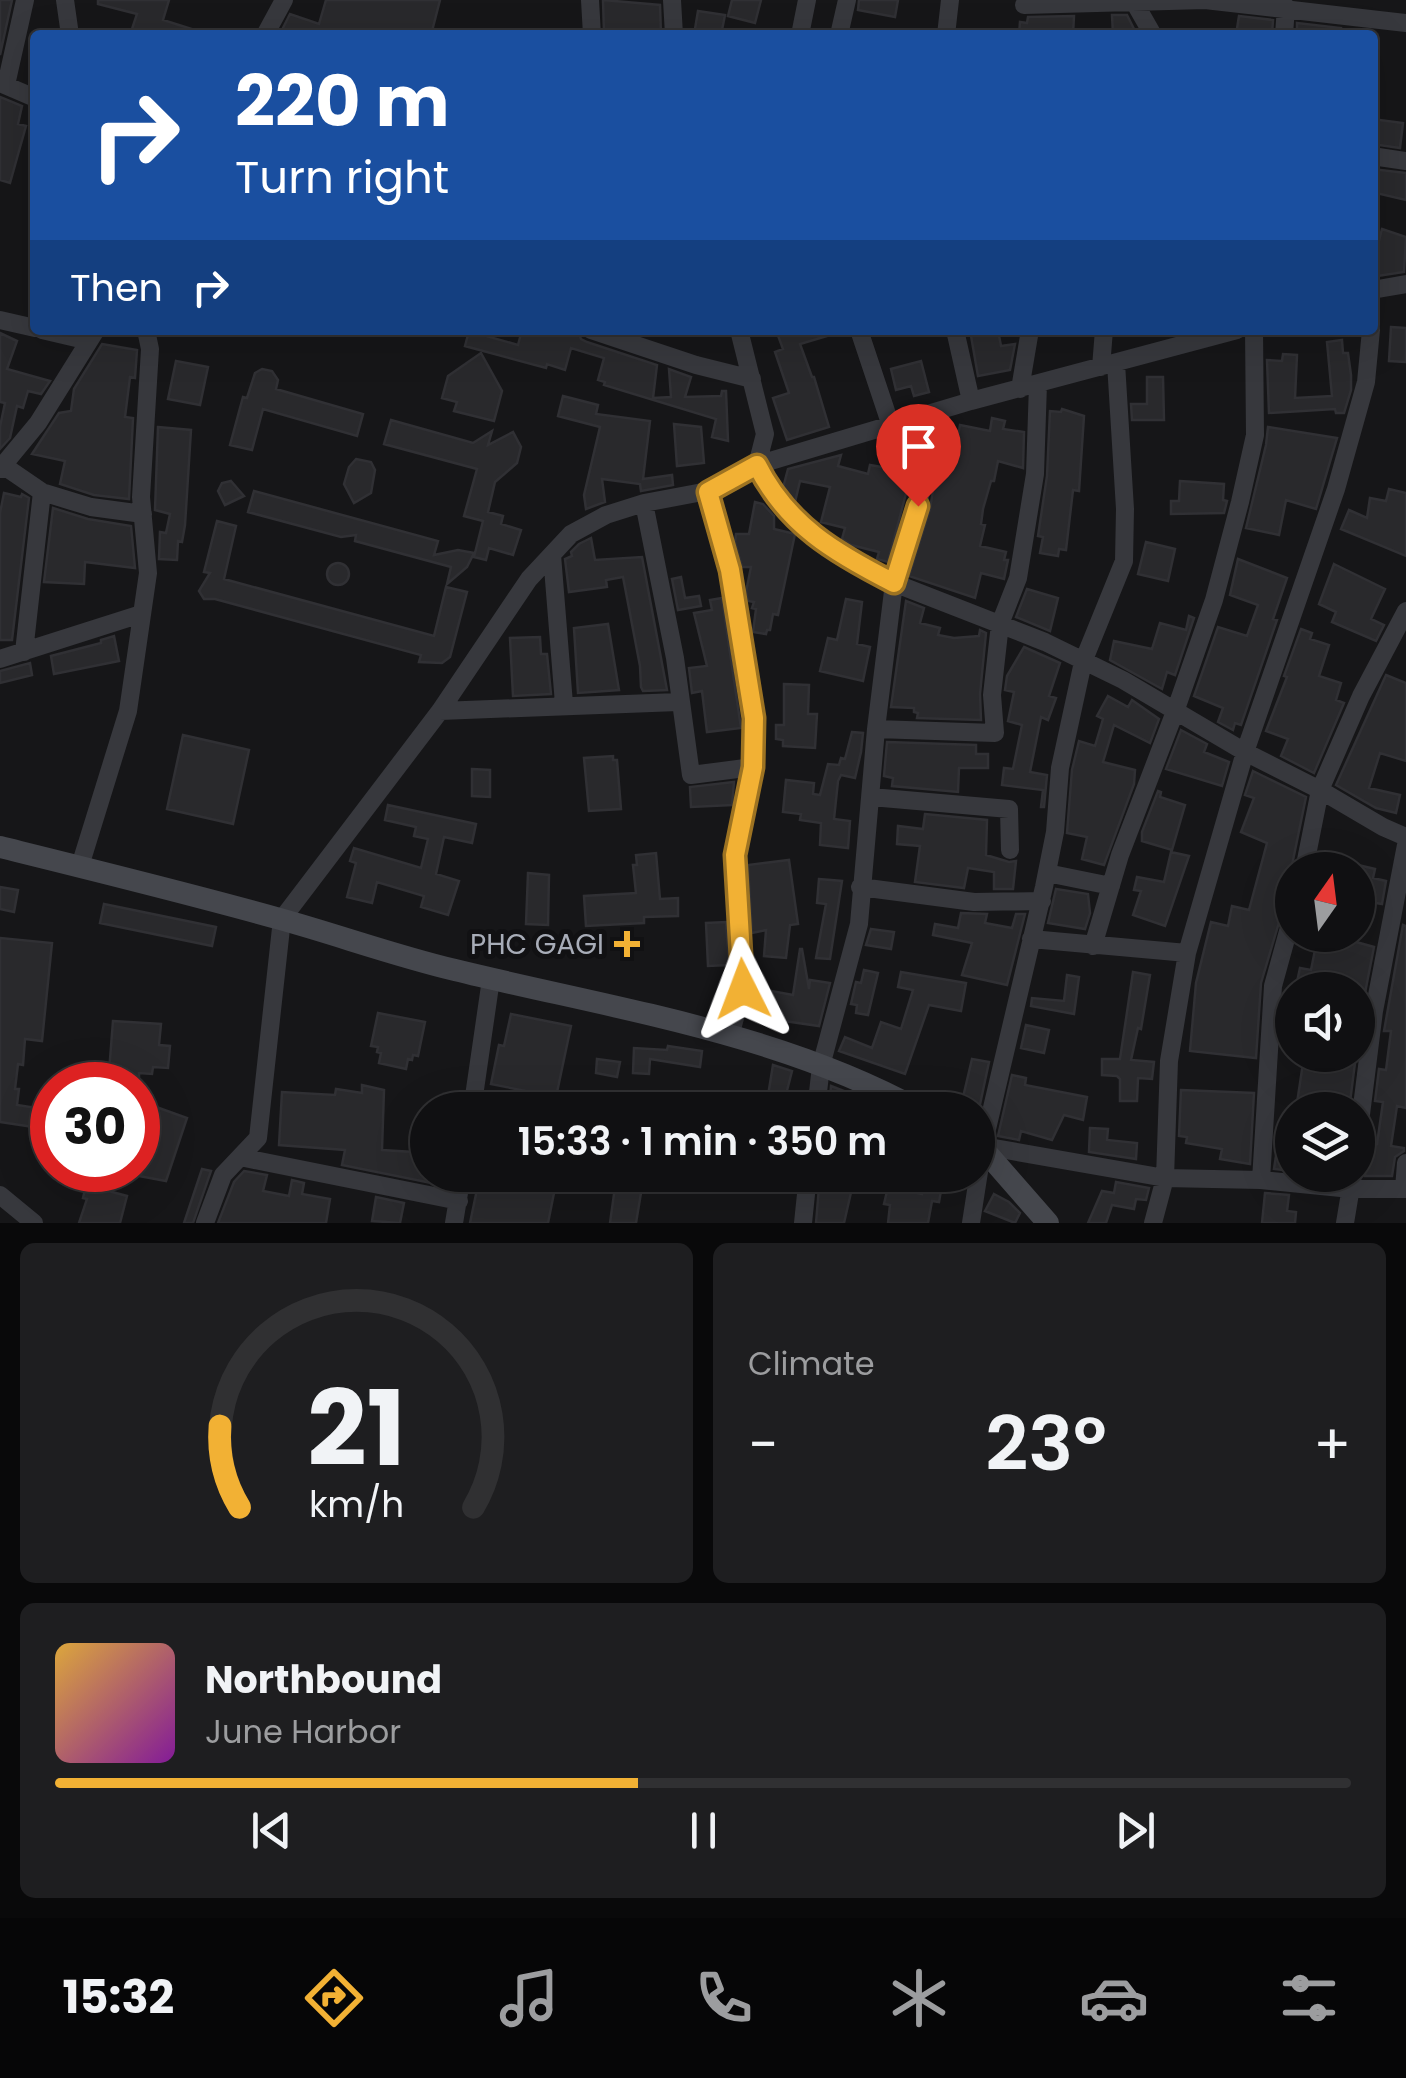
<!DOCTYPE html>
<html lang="en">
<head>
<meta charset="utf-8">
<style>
  :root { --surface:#101012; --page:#1e1e20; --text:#f1f3f6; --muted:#9c9d9f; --line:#303032; --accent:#f2b134 }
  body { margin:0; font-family:Poppins,sans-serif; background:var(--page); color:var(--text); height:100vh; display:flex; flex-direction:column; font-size:38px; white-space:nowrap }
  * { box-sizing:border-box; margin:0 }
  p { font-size:32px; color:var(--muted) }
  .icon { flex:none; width:55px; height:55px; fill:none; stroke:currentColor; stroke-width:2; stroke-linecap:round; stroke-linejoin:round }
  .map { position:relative; height:1223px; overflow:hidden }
  .drawer { display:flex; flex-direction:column; gap:20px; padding:20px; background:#09090a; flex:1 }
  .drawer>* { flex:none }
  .banner { position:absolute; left:30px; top:30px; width:1348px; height:305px; border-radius:10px; box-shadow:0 10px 40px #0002,0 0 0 2px var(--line); background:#1a4fa0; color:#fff; overflow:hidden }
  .needle { width:65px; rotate:14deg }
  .tools { position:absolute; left:1275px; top:852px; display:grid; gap:20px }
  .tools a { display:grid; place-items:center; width:100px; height:100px; border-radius:50%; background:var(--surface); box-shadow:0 10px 40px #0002,0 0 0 2px var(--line); font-size:50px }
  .speed { position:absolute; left:30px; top:1062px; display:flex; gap:20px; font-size:50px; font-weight:700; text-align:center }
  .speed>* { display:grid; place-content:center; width:130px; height:130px; border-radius:50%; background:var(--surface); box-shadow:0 10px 40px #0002,0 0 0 2px var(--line); line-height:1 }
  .speed .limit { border:15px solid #d22; background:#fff; color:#111 }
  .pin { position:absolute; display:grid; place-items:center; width:85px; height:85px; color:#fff; margin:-102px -42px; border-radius:50% 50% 50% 0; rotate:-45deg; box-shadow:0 0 10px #0007 }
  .pin .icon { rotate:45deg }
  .me { position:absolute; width:110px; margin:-55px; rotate:357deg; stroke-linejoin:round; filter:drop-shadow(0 0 8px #0008) }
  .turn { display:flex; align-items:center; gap:35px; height:210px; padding:0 40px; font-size:45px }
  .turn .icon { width:130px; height:130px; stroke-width:2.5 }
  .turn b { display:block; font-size:70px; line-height:85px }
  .then { display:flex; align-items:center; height:95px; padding:0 40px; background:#0003; gap:20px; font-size:38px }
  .big { font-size:75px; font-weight:600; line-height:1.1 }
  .drawer .widget { flex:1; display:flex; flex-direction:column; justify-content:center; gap:15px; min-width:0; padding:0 35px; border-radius:15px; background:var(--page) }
  .drawer .dial { align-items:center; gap:0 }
  .dial svg { height:260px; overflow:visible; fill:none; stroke:var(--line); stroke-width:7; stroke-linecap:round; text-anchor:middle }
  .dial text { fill:var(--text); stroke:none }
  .song { display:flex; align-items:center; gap:30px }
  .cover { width:120px; height:120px; border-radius:15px; background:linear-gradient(135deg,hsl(40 70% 55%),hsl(290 70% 35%)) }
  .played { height:10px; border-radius:5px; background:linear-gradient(90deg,var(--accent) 45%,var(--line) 45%) }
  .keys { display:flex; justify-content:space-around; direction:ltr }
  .heat { display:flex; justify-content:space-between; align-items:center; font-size:55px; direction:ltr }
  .drawer .tiles { flex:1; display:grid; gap:20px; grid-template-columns:1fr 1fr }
  .widget:last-child { grid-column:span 2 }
  .trip { position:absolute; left:410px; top:1092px; width:585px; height:100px; border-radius:50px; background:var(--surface); box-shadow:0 10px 40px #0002,0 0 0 2px var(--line); font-weight:600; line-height:100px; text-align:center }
  .tabs { display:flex; height:160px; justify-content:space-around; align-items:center; background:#060607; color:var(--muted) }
  .tabs .icon { width:70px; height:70px }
  .tabs .on { color:var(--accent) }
  .tabs b { font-size:45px; color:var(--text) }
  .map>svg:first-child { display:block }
  .building { fill:#29292c; stroke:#303034; stroke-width:2.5 }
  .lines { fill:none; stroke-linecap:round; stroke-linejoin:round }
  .street { stroke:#37383d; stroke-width:18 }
  .secondary { stroke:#45474d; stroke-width:22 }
  .route-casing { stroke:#9d7322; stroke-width:25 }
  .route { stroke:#f2b134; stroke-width:18 }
  .poi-dot { fill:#f2b134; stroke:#111113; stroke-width:4 }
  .labels { text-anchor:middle; stroke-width:10; stroke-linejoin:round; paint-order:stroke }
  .poi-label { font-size:28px; fill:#a8adb8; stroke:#111113; text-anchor:end }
</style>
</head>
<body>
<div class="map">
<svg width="1406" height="1223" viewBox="0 0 1406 1223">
  <rect width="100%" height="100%" fill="#161618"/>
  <path class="building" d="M0,0H12L0,55Z
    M98,0H169L163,20L201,32V35H130L137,14L98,4Z
    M326,0H440L431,35H299L282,30L290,14L319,24Z
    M603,0L660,5L661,35L604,33Z
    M732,0H761L755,23L728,16Z
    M859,0H898L895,17L858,10Z
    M698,11L725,15L721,35H705L706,31L695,29Z
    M1112,15H1127L1137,35H1113Z
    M1074,16L1073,35H1019L1020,22L1027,23L1028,17Z
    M1239,16L1273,20L1272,35H1236Z
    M1297,23L1341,28V35H1297Z
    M0,97L22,106L18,124L26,126L10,183L0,180Z
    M1372,119L1403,123L1400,148L1372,144Z
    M1372,169L1406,173V200L1372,192Z
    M1382,229L1406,237L1404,272L1377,276L1374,260Z
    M1391,327L1406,328V362L1389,361Z
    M522,330H565L579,334L581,339L587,342L657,365L653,398L671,397L669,369L691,377L685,397L721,396L722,391H726L728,441L712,437L716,419L604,385L605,382L598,380L604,358L571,348L565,370L547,364L546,368L465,346L469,331L518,345Z
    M776,330H837V333L800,344L812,377H814L829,427L787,440L773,398L789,393L775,352L783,349Z
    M970,330H998L1001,346L1015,344L1010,370L978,376Z
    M0,333L17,341L7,369L50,381L41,394L28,391L23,408L17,406L10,438L0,449V427L5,403L0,402Z
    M1342,340L1343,353H1348L1351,375V390L1344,413H1336L1335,409L1269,413L1267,360L1282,361L1283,354L1297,355L1295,398L1332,396L1327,342Z
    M102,344L137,350L135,378L130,377L125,417L133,418L129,499L94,495L60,484L65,461L32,454L59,413L71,411L74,389Z
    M481,353L502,391L494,421L454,411L457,402L442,398L448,376Z
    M176,361L208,367L200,405L168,399Z
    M921,361L929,392L914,396L911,386L896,390L891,369Z
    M262,369L272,371L278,380L276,389L363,414L357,436L263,409L252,450L230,445L243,397L247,398L255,373Z
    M1147,377H1163L1164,420H1132L1131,404H1147Z
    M563,396L598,405L596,414L650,421L643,479L672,475L673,485L641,491L640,484L602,479L605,502L586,509L584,495L600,427L558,416Z
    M1062,409L1084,416L1079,491L1073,490L1066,550L1059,549L1058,556L1040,553L1043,537L1038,536L1047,476L1050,411L1061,412Z
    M992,418L1005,421L1003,429L1024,432L1023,468L998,461L994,481H991L983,509L981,524L985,525L980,546L1006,552L1004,560H1008L1004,579L981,573L975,598L909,576L930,509L940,448L956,447L960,425L990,431Z
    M391,420L473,443L492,431L488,445L513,432L521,447L517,463L495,482L488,512L503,516L501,524L521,530L513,555L489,548L486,560L474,557L483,521L464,516L477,469L384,444Z
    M674,424L701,427L704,463L677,466Z
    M158,427L191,430L185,525L182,542L178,541L177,560L159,559L160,532L166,533L170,514L155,510Z
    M1268,427L1337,438L1316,509L1286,500L1279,535L1246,528L1266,445Z
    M841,455L838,466L868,474L870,465L904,471L906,461L914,463L888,562L877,559L879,552L851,545L842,539L845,528L821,522L830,487L800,481L795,502L783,488L788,469Z
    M356,459L371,462L375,470L371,493L354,503L344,484L349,467Z
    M231,481L244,496L225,505L218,491L222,483Z
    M1180,481L1224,484L1223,500L1227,501L1224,513L1171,514V501H1179Z
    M1389,489L1406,493V556L1341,529L1349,510L1367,518L1370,498L1386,501Z
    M254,491L438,541L434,555L458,550L474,553L467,567L447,584L451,567L355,541L356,535L341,537L248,512Z
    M4,493L21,497L22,494L29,498L12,640H0V513Z
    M755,502L763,504L774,516V529L795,534L778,615L773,614L770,630H767L766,634L753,632L756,609L752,608L754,602L748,601L746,592L751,567H742L735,542L736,534H749Z
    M53,508L88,519L131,526L135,568L85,562L84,584L44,582Z
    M217,521L236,526L224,579L434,636L446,587L467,592L450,657L442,663L419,662L421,655L215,599H204L199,591L210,573L204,572Z
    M591,538L595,560L642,557L667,690L643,691L641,687L640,666L623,577L606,580L607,587L569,592L565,559L572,556L571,552L579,544Z
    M1146,542L1175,549L1168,581L1138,574Z
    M1238,559L1287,578L1273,619L1277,620L1241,725L1235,723L1233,730L1218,722L1223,708L1194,696L1218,627L1247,636L1258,605L1230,595Z
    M327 574a11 11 0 1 1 22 0a11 11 0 1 1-22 0Z
    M1334,564L1385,589L1371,619L1384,625L1376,641L1332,622L1336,612L1319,604Z
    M681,577L685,598L699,596L701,606L678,610L672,579Z
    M1027,589L1058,598L1050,631L1016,617Z
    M722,598L741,728L707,732L702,691L692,693L689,668L707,666L694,613L712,610L710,600Z
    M846,599L862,602L857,644L870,647L863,681L820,671L828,638L837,640Z
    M906,601L924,608L920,623L940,628L938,635L954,638L979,636L980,630L986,633L980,694L981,720L917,718L918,713L914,712V708L891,707Z
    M1189,616L1194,618L1175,675L1167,672L1162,689L1110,660L1114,641L1152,649L1160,623L1186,630Z
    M608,624L619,690L578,693L574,628Z
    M1301,629L1312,633L1310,639L1329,645L1319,676L1341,683L1336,700L1344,703L1314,773L1281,756L1288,739L1266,731L1287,677L1284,676Z
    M114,636L119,661L54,674L51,656L101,643V640Z
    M540,637L541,654H547L551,694L513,696L510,638Z
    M1024,647L1060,663L1049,696L1056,698L1048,720L1041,717L1030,772L1047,775L1044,807H1041L1043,790L1002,785L1004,768L1013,769L1022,725L1008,721L1014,692L1005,690L1007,676Z
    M30,663L32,675L0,683V671Z
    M1386,675L1406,683V761L1380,753L1369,788L1400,795L1396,813L1376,808L1336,785Z
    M784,684L809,685L808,714H817L815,748L783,746V740L776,739V725H784Z
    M1108,696L1128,707L1132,700L1159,719L1150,743L1114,725L1103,762L1135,770L1134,784L1104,865L1082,859L1087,837L1067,833L1072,770L1079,741L1095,746L1103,719L1097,716Z
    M1181,730L1207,744L1204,752L1229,762L1222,786L1166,769Z
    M852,732L863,733L861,752L855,778L841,775L838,781L834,819L850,821L848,848L820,845L821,823L800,820L801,814L783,812L786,780L814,783L813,794L820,795L828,764L839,765L841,758L845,759Z
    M183,735L249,750L233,824L167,809Z
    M887,742L976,745V754H988V768H959L958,792L892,786L893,778L884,776Z
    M613,756V760H617L621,809L589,811L584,758Z
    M472,769L490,770V797L472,796Z
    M1253,771L1306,797L1283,909L1261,983L1256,1058L1190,1051L1196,983L1211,922L1228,926L1232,906L1249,910L1267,843L1241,832L1254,798L1245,795Z
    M734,782L732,805L691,807L690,787Z
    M1158,791L1161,792L1160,797L1185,805L1172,850L1142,841V832Z
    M388,805L476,824L472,843L444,837L436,874L459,881L448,915L421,907L424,896L377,882L372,903L347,897L356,863L350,861L354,848L421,868L428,839L414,836L416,827L385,820Z
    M925,814L987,820L986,855L1009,862L1016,861L1013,889H994V872L968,868L964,888L915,882L920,846L897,844L898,826L923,829Z
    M1171,852L1189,856L1165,926L1133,915L1141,891L1134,890L1137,877L1164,882Z
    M656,853L660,899L678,898V916L644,917V923L586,926L584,896L636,893L633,865H637L636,855Z
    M789,860L798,924L790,925L786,958L764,956L766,930L752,933L748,865Z
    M1358,865L1375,869L1373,878L1386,881L1382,904L1358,900Z
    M528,873L549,875L548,925L526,924Z
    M819,879L842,881L830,959L816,958L826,904L817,903Z
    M0,887L18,890L14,912L0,909Z
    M1056,889L1088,894L1090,913L1085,929L1048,923Z
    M104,904L216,927L212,946L100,923Z
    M961,913L987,914L985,923L1012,928L1016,914H1025L1007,985L962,975L972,943L933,935L935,924L958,928Z
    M726,922L729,965L708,966L706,923Z
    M1403,925L1406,926V1108L1397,1106L1391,1146L1404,1148V1151L1395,1157L1392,1176H1365L1367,1146L1369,1143L1377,1144L1383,1102L1375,1101L1379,1069L1386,1070L1391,1031H1384Z
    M871,929L894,932L891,949L866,945Z
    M1318,935H1350L1349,940L1374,947L1365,993L1296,987L1300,968L1311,970Z
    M0,938L52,943L42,1041L25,1039L23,1065L18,1064L15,1089H19L17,1105L50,1110L47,1129L0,1122Z
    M800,949H802L809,989L810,980L830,983L819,1026L777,1020L776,1024L763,1021L764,1015L749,1013L755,988L793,995Z
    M864,970L878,973L868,1015L856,1013L857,1005L851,1004L856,982L861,983Z
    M901,972L966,983L961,1011L929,1005L905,1074L839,1051L845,1037L872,1048L881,1022L901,1029L913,990L898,987Z
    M1133,972L1150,975L1141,1029L1138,1028L1131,1060L1154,1062L1152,1079L1138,1078L1137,1101H1120V1079L1117,1076L1102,1075V1059H1120Z
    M1067,975L1079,977L1074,1014L1031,1006L1032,998L1064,1001Z
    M378,1013L425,1022L418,1056L413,1055L412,1060L408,1059L406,1069L379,1063L381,1053L377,1052L378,1047L371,1046Z
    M511,1014L571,1026L556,1097L491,1084L499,1045L504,1046Z
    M113,1021L161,1024L159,1045L170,1046L168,1068L153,1067L152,1074L139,1073V1085H108Z
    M1026,1025L1049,1030L1044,1053L1021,1048Z
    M668,1046L702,1051L700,1067L650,1059L649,1074L633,1073L634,1048L667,1050Z
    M1321,1055H1356L1349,1110H1296L1303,1063L1320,1065Z
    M597,1059L620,1062L617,1077L596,1073Z
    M972,1059L989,1062L979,1109L961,1106Z
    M773,1065L792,1071L782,1110L766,1108Z
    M1012,1075L1026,1078L1025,1085L1087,1097L1083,1120L1064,1115L1052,1140L1021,1131L1019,1140L998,1136Z
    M362,1085L384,1090L382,1150L413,1152L412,1156L428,1159V1175H445L446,1186L342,1165L345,1150L279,1145L282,1092L335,1095L336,1089L362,1093Z
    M831,1086L859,1097L885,1110H843L846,1103L830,1098Z
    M1181,1090L1254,1093L1250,1164L1220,1159L1222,1149L1186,1143L1187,1137L1179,1136Z
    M159,1108L187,1118L166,1181L139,1176Z
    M1090,1128L1108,1129L1107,1140L1137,1143L1136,1159L1089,1152Z
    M1278,1143L1292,1145V1171L1274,1169Z
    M202,1169L211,1171L193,1223H184Z
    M244,1171L267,1175L263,1191L289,1196L292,1180L304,1183L302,1194L330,1199L326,1223H218L234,1182Z
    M480,1175H506L541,1182L539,1190L554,1193L548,1223H470Z
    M587,1175H644L636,1223H610L615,1187L586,1182Z
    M758,1175H795L794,1189L757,1180Z
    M820,1175H855L844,1223H816Z
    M925,1182L942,1185L939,1202L932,1201L928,1223H888L890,1205L884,1204L888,1187L922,1194Z
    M1116,1182L1149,1188L1146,1200L1136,1199L1134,1209L1112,1205L1106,1223H1088L1102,1191L1114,1193Z
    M86,1185L127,1196L120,1223H79L87,1199L83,1198Z
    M1265,1193L1289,1195L1287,1211L1296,1212L1295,1223H1262Z
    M994,1194L1009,1202L1020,1213L1015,1223L985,1211Z
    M376,1197L404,1203L400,1223L372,1221Z"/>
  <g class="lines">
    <path class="street" d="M65,0L70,35
      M590,0L592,35
      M672,0L674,35
      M1133,0L1153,35
      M1024,5L1205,0L1406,23
      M265,35L284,0
      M800,35L807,0
      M839,35L847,0
      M946,35L950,0
      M1284,35L1286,7
      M0,83L35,98
      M6,85L25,0
      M1372,156L1406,161
      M1372,290L1406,284
      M0,320L35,328
      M42,330L89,341
      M591,330L696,365L752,379
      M739,330L765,434L757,465L773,496L790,515L851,561L894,583L1045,642L1123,680L1245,752L1320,790L1383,827L1406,837
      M859,330L891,426
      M955,330L971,401
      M1101,367L1104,330
      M1020,389L1030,330
      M4,466L42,492L91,507L143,514
      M0,469L38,423L96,330
      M708,491L730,569L754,718L753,767L735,855L743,989L730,1036
      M644,503L675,658L691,775L753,767
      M552,555L564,704
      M24,652L42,492
      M0,659L141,614
      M440,711L678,702
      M876,729L995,733L992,695L1000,624L1018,578L1035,474L1038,384
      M871,797L1009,809L1010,850
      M80,866L128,711L148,573L141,497L150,349L146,330
      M1304,870L1320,790L1361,696L1406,611
      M1047,873L1111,886
      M860,887L974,902L1042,901
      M1031,939L1187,953
      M1093,946L1120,855L1176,709L1214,600L1240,502L1255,435L1254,330
      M472,1110L491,979
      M816,1110L821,1066L859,924L876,729L894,583L918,506L927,464L929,415
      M1358,1138L1374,1011L1406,845
      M983,1146L1165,1178L1261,1180L1351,1189H1406
      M240,1157L459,1201
      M1261,1180L1273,986L1292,917
      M1404,1189L1406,1163
      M0,1195L34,1223
      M205,1223L223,1175L258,1138L282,919L440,711L529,579L571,534L606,515L644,503L708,491L757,465L971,401L1237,330
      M454,1223L462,1175
      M803,1223L808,1175
      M971,1223L983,1146L1044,887L1055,832L1060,768L1083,662L1124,561L1125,509L1116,363
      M1153,1223L1165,1178L1169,1061L1187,953L1245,752L1336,489L1366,382L1371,330
      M1345,1223L1353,1175"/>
    <path class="secondary" d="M0,847C93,870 187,893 280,919C338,935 396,956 455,970C610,1008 777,1032 919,1110
      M978,1143L1048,1223"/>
  </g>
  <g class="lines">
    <defs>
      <path id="route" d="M743,989L735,855L753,767L754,718L730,570L708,492L757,465C787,525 835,553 894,583L918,506"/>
    </defs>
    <use href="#route" class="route-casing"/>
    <use href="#route" class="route"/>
  </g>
  <path class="poi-dot" d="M622 929h10v10h10v10h-10v10h-10v-10h-10v-10h10z"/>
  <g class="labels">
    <g class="poi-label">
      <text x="604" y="954">PHC GAGI</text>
    </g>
  </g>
</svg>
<div class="tools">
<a><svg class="needle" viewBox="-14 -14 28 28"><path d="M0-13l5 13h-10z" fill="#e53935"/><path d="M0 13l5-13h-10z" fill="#9c9d9f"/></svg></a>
<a><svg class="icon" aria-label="sound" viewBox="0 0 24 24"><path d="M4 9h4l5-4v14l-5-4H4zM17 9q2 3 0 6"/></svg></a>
<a><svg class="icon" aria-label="layers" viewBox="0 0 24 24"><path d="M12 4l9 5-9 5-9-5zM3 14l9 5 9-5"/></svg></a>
</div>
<div class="speed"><div class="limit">30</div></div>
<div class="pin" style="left:918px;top:506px;background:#d93025"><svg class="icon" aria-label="arrive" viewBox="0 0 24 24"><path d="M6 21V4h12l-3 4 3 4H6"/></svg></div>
<svg class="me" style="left:743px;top:989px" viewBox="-20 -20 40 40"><path d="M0-17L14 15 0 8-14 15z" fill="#f2b134" stroke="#fff" stroke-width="4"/></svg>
<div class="trip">15:33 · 1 min · 350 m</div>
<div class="banner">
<div class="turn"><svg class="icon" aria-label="right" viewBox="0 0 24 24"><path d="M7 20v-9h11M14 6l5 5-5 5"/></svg><div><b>220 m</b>Turn right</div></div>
<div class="then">Then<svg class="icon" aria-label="right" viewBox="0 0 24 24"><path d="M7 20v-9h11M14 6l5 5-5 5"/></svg></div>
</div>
</div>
<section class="drawer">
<div class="tiles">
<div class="widget dial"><svg viewBox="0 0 100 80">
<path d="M14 69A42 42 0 1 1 86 69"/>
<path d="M14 69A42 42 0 0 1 8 44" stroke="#f2b134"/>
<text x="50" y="56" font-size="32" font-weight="700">21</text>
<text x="50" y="72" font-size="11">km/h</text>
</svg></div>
<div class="widget"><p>Climate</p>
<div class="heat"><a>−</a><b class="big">23°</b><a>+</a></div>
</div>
<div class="widget">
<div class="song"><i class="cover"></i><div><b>Northbound</b><p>June Harbor</p></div></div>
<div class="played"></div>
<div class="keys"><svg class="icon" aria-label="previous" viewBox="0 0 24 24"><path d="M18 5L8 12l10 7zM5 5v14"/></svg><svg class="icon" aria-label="pause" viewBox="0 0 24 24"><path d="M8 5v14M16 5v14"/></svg><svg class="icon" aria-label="next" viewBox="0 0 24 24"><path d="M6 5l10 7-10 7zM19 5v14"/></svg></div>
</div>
</div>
</section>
<nav class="tabs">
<b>15:32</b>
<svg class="icon on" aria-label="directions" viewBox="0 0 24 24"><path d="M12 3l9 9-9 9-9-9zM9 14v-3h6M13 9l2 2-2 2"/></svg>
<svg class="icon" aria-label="music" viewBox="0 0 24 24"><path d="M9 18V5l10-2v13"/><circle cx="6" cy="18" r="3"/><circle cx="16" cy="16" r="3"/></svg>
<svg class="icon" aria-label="phone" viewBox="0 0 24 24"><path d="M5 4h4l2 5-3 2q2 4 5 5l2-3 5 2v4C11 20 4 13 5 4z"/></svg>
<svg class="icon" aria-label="climate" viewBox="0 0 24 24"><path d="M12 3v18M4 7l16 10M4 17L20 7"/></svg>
<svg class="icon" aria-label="car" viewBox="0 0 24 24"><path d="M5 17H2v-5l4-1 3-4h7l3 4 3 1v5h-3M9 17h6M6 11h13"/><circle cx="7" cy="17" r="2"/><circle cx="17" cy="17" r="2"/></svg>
<svg class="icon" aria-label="filters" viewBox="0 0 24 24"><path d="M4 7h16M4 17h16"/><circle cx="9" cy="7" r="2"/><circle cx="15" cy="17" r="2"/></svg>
</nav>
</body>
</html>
